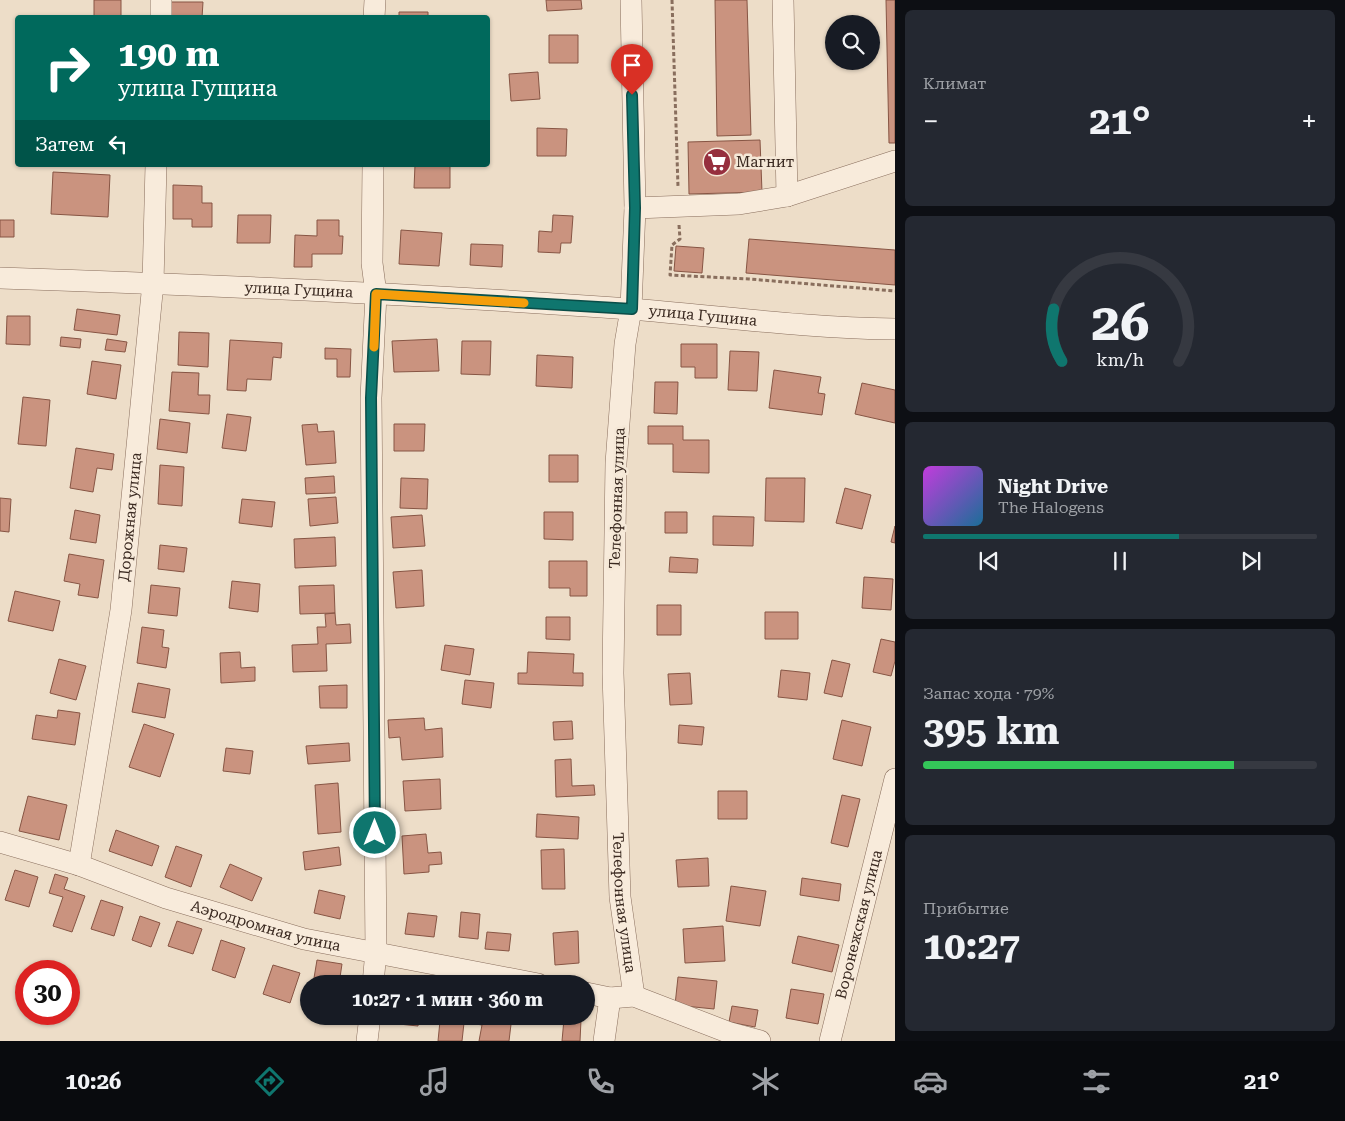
<!DOCTYPE html>
<html lang="ru">
<head>
<meta charset="utf-8">
<style>
  :root { --surface:#171b24; --page:#242831; --text:#f1f3f6; --muted:#9ea1a6; --line:#363941; --accent:#0f766e }
  body { margin:0; font-family:"Roboto Serif",serif; background:var(--page); color:var(--text); height:100vh; display:flex; flex-direction:column; font-size:19px; white-space:nowrap }
  * { box-sizing:border-box; margin:0 }
  p { font-size:16px; color:var(--muted) }
  .icon { flex:none; width:28px; height:28px; fill:none; stroke:currentColor; stroke-width:2; stroke-linecap:round; stroke-linejoin:round }
  .map { position:relative; flex:1; overflow:hidden }
  .side { display:flex; flex-direction:column; gap:10px; padding:10px; background:#0d0f14; width:450px }
  .side>* { flex:none }
  .hud { position:absolute; left:15px; top:15px; width:475px; height:152px; border-radius:5px; box-shadow:0 1px 4px #0004; background:#00695c; color:#fff; overflow:hidden }
  .fabs { position:absolute; left:825px; top:15px; display:grid; gap:10px }
  .fabs a { display:grid; place-items:center; width:55px; height:55px; border-radius:50%; background:var(--surface); box-shadow:0 1px 4px #0004; font-size:25px }
  .speed { position:absolute; left:15px; top:960px; display:flex; gap:10px; font-size:25px; font-weight:700; text-align:center }
  .speed>* { display:grid; place-content:center; width:65px; height:65px; border-radius:50%; background:var(--surface); box-shadow:0 1px 4px #0004; line-height:1 }
  .speed .limit { border:8px solid #d22; background:#fff; color:#111 }
  .pin { position:absolute; display:grid; place-items:center; width:42px; height:42px; color:#fff; margin:-51px -21px; border-radius:50% 50% 50% 0; rotate:-45deg; box-shadow:0 0 5px #0007 }
  .pin .icon { rotate:45deg }
  .me { position:absolute; width:55px; margin:-28px; rotate:0deg; stroke-linejoin:round; filter:drop-shadow(0 0 4px #0008) }
  .turn { display:flex; align-items:center; gap:18px; height:105px; padding:0 20px; font-size:22px }
  .turn .icon { width:65px; height:65px; stroke-width:2.5 }
  .turn b { display:block; font-size:35px; line-height:42px }
  .then { display:flex; align-items:center; height:48px; padding:0 20px; background:#0003; gap:10px; font-size:19px }
  .big { font-size:38px; font-weight:700; line-height:1.1 }
  .side .widget { flex:1; display:flex; flex-direction:column; justify-content:center; gap:8px; min-width:0; padding:0 18px; border-radius:8px; background:var(--page) }
  .side .dial { align-items:center; gap:0 }
  .dial svg { height:130px; overflow:visible; fill:none; stroke:var(--line); stroke-width:7; stroke-linecap:round; text-anchor:middle }
  .dial text { fill:var(--text); stroke:none }
  .song { display:flex; align-items:center; gap:15px }
  .cover { width:60px; height:60px; border-radius:8px; background:linear-gradient(135deg,hsl(290 70% 55%),hsl(200 70% 35%)) }
  .played { height:5px; border-radius:2px; background:linear-gradient(90deg,var(--accent) 65%,var(--line) 65%) }
  .keys { display:flex; justify-content:space-around; direction:ltr }
  .heat { display:flex; justify-content:space-between; align-items:center; font-size:28px; direction:ltr }
  .charge { height:8px; border-radius:4px; background:linear-gradient(90deg,#34c759 79%,var(--line) 0) }
  .trip { position:absolute; left:300px; top:975px; width:295px; height:50px; border-radius:25px; background:var(--surface); box-shadow:0 1px 4px #0004; font-weight:700; line-height:50px; text-align:center }
  .tabs { display:flex; height:80px; justify-content:space-around; align-items:center; background:#090b0e; color:var(--muted) }
  .tabs .icon { width:35px; height:35px }
  .tabs .selected { color:var(--accent) }
  .tabs b { font-size:22px; color:var(--text) }
  main { display:flex; flex:1; min-height:0 }
  .map>svg:first-child { display:block }
  .building { fill:#ca937f; stroke:#875544 }
  .lines { fill:none; stroke-linecap:round; stroke-linejoin:round }
  .minor-casing { stroke:#896e5d; stroke-width:22 }
  .path { stroke:#896e5d; stroke-width:3; stroke-dasharray:4 2.5; stroke-linecap:butt }
  .minor { stroke:#f8ebdb; stroke-width:21 }
  .route-casing { stroke:#0a4d48; stroke-width:12 }
  .route { stroke:#0f766e; stroke-width:9 }
  .slow { stroke:#f59e0b; stroke-width:9 }
  .labels { text-anchor:middle; stroke-width:5; stroke-linejoin:round; paint-order:stroke }
  .poi-label { font-size:15px; fill:#3a2920; stroke:#f5e8d7; text-anchor:start }
  .street-label { font-size:15px; fill:#3a2920; stroke:#f5e8d7 }
</style>
</head>
<body>
<main>
<div class="map">
<svg width="895" height="1041" viewBox="0 0 895 1041">
  <rect width="100%" height="100%" fill="#edddc8"/>
  <path class="building" d="M94,0H121V18H94Z
    M546,0H581L582,9L547,11Z
    M715,0H747L751,135L717,136Z
    M886,0H895V143H889Z
    M171,2H203L202,18H171Z
    M399,12H428V18H399Z
    M549,35H578V63H549Z
    M538,72L540,99L511,101L509,74Z
    M537,128L567,129L566,156H537Z
    M760,140L762,192L689,194L688,142Z
    M415,165H450V188H414Z
    M53,172L110,175L108,217L51,214Z
    M173,185L202,186V203H212V227H192V219H173Z
    M238,215H271L270,243H237Z
    M553,215L573,216L571,243H561L560,253L538,252L539,231L552,232Z
    M0,220H14V237H0Z
    M317,220H339V236H343L342,254H312V267H294L295,235L317,236Z
    M401,230L442,233L439,266L399,264Z
    M749,239L895,250V285L746,273Z
    M471,244L503,245L502,267L470,265Z
    M676,246L704,248L702,273L674,271Z
    M77,309L120,315L117,335L74,330Z
    M7,316H30V345L6,344Z
    M179,332L209,333L208,367L178,365Z
    M61,337L81,339L80,348L60,346Z
    M107,339L127,342L125,352L105,350Z
    M437,339L439,371L394,372L392,341Z
    M230,340L282,343L281,358L273,357L271,380L247,379L246,391L227,390Z
    M462,341H491L490,375L461,374Z
    M681,344H717V378H695V367H681Z
    M325,348L351,349L350,377H337V359H325Z
    M730,351L759,352L757,391L728,390Z
    M537,355L573,357L572,388L536,386Z
    M92,361L121,365L116,399L87,394Z
    M774,370L821,377L818,393L825,394L822,415L769,408Z
    M172,372L199,373L198,395H210L209,414L169,411Z
    M655,382H678L677,414L654,413Z
    M862,383L895,390V423L855,414Z
    M23,397L50,400L46,446L18,444Z
    M227,414L251,417L246,451L222,448Z
    M160,419L190,423L187,453L157,449Z
    M317,424L318,432L334,431L336,463L306,465L302,425Z
    M394,424H425L424,451H394Z
    M648,426H683V440H709V473L673,472V444H648Z
    M76,448L114,454L112,470L97,468L93,492L70,488Z
    M549,455H578V482H549Z
    M160,465L184,467L182,506L158,504Z
    M334,476L335,493L306,494L305,478Z
    M401,478L428,479L427,509L400,508Z
    M766,478H805L804,522L765,521Z
    M845,488L871,495L862,529L836,523Z
    M336,497L338,523L310,526L308,499Z
    M0,498L11,499L9,532L0,531Z
    M242,499L275,502L272,527L239,523Z
    M75,510L100,515L96,543L70,539Z
    M544,512H573V540L544,539Z
    M665,512H687V533H665Z
    M422,515L425,546L393,548L391,517Z
    M713,516L754,517L753,546L713,545Z
    M895,526V543L891,542Z
    M335,537L336,566L295,568L294,539Z
    M160,545L187,548L184,572L158,569Z
    M69,554L104,560L98,598L78,595L80,584L64,581Z
    M670,557L698,559L697,573L669,572Z
    M549,561H587V596H570V588H549Z
    M422,570L424,606L396,608L393,572Z
    M864,577L893,579L891,610L862,608Z
    M232,581L260,584L258,612L229,608Z
    M151,585L180,588L177,616L148,613Z
    M334,585L335,613L300,614L299,586Z
    M15,591L60,601L53,631L8,621Z
    M657,605H681V635H657Z
    M765,612H798V639H765Z
    M335,613L336,625L350,624L351,643L326,644L327,671L293,672L292,645L318,644L317,627H326L325,614Z
    M546,617H570V640L546,639Z
    M142,627L164,630L162,647L169,648L166,668L137,663Z
    M881,639L895,642V661L891,676L873,672Z
    M445,645L474,649L470,675L441,670Z
    M240,652L241,668L255,667V681L221,683L220,653Z
    M528,652L574,654L573,673H583V686L518,684V673H527Z
    M59,659L86,666L76,700L50,693Z
    M832,660L850,664L842,697L824,693Z
    M781,670L810,673L807,700L778,697Z
    M690,673L692,704L670,705L668,674Z
    M465,680L494,683L491,708L462,704Z
    M138,683L170,689L165,718L132,712Z
    M347,685V708H320L319,686Z
    M58,710L80,713L75,745L32,739L36,715L57,718Z
    M424,718L425,730L442,728L443,757L402,760L400,737L389,738L388,720Z
    M842,720L871,727L862,766L833,759Z
    M572,721L573,739L554,740L553,722Z
    M144,724L174,734L160,777L129,767Z
    M679,725L704,727L702,745L678,743Z
    M349,743L350,761L308,764L306,746Z
    M226,748L253,751L250,774L223,771Z
    M571,759L572,786L594,785L595,795L556,797L555,760Z
    M440,779L441,809L405,811L403,781Z
    M338,783L341,832L318,834L315,785Z
    M718,791H747V819H718Z
    M842,795L860,799L848,847L831,843Z
    M28,796L67,805L59,840L19,831Z
    M537,814L579,817L578,839L536,837Z
    M116,830L159,846L152,866L109,851Z
    M426,834L428,853L441,852L442,864L429,865V872L404,874L402,836Z
    M176,846L202,855L191,887L165,877Z
    M339,847L341,865L305,870L303,852Z
    M564,849L565,889H542L541,850Z
    M708,858L709,886L678,887L676,860Z
    M230,864L262,878L252,901L220,887Z
    M15,870L38,877L29,907L5,900Z
    M55,874L68,878L64,889L85,896L72,932L53,926L63,897L49,893Z
    M802,878L841,884L839,901L800,895Z
    M731,886L766,891L760,926L726,921Z
    M319,890L345,896L340,919L314,913Z
    M101,900L123,907L114,936L91,929Z
    M461,912L480,914L478,939L459,937Z
    M408,913L437,916L434,937L405,934Z
    M140,916L160,923L151,947L132,940Z
    M177,921L202,929L193,954L168,946Z
    M723,926L725,961L685,963L683,929Z
    M578,931L579,963L555,965L553,933Z
    M487,932L511,934L509,951L485,949Z
    M798,936L839,945L832,972L792,963Z
    M221,940L245,948L235,978L212,970Z
    M317,960L342,964L339,984H313Z
    M273,965L300,973L290,1003L263,994Z
    M678,977L717,981L714,1009L675,1005Z
    M791,989L824,994L818,1024L786,1018Z
    M732,1006L758,1010L755,1027L729,1022Z
    M389,1016H419L418,1026L389,1023Z
    M471,1016H512L509,1041H479L482,1025L470,1023Z
    M564,1019L581,1020L580,1041H562Z
    M440,1021L464,1023L462,1041H438Z"/>
  <g class="lines">
    <defs>
      <g id="minor">
        <path id="s1" d="M631,0L635,208L631,309L625,344L616,463L613,673L620,897L634,996"/>
        <path d="M783,0L787,196"/>
        <path d="M161,18V0"/>
        <path d="M374,18L375,0"/>
        <path d="M635,208L739,204L787,196L895,161"/>
        <path id="s2" d="M0,278C210,285 420,294 630,309C718,316 806,328 895,329"/>
        <path id="s3" d="M0,842L79,865L166,898L304,939L538,984"/>
        <path id="s4" d="M79,865L121,610L153,283L156,165"/>
        <path d="M373,984L376,951L371,398L376,294L372,263L373,165"/>
        <path d="M586,993L610,998L634,996L730,1033L760,1041"/>
        <path d="M367,1041L370,1016"/>
        <path d="M604,1041L610,998"/>
        <path id="s5" d="M830,1041L895,779"/>
      </g>
    </defs>
    <use href="#minor" class="minor-casing"/>
    <path class="path" d="M672,0L678,187
      M679,225L680,239L672,245L670,275L749,279L895,291"/>
    <use href="#minor" class="minor"/>
  </g>
  <g class="lines">
    <defs>
      <path id="route" d="M375,833L371,398L376,294L632,309L635,208L632,95"/>
    </defs>
    <use href="#route" class="route-casing"/>
    <use href="#route" class="route"/>
    <path class="slow" d="M374,347L376,294L524,303"/>
  </g>
  <defs>
    <symbol id="supermarket-disc" viewBox="-11 -11 22 22"><circle r="9.5" fill="#962f3e" stroke="#f5e8d7"/><path d="M-6-5.5h2.5l.6 2H6L4.5 2H-2.5L-4.4-4H-6ZM-1.5 3.2a1.3 1.3 0 1 0 .1 0ZM3 3.2a1.3 1.3 0 1 0 .1 0Z" fill="#fff"/></symbol>
  </defs>
  <g fill-rule="evenodd">
    <use href="#supermarket-disc" x="701" y="146" width="32" height="32"/>
  </g>
  <g class="labels">
    <g class="poi-label">
      <text x="736" y="167">Магнит</text>
    </g>
    <g class="street-label">
      <text dy="5" stroke="none"><textPath href="#s2" startOffset="299">улица Гущина</textPath></text>
      <text dy="5" stroke="none"><textPath href="#s2" startOffset="704">улица Гущина</textPath></text>
      <text transform="translate(617 498) rotate(-88)" y="5">Телефонная улица</text>
      <text dy="5" stroke="none"><textPath href="#s4" startOffset="352">Дорожная улица</textPath></text>
      <text dy="5" stroke="none"><textPath href="#s1" startOffset="904">Телефонная улица</textPath></text>
      <text dy="5" stroke="none"><textPath href="#s5" startOffset="120">Воронежская улица</textPath></text>
      <text dy="5" stroke="none"><textPath href="#s3" startOffset="279">Аэродромная улица</textPath></text>
    </g>
  </g>
</svg>
<div class="fabs">
<a><svg class="icon" aria-label="search" viewBox="0 0 24 24"><circle cx="10" cy="10" r="6"/><path d="M15 15l6 6"/></svg></a>
</div>
<div class="speed"><div class="limit">30</div></div>
<div class="pin" style="left:632px;top:95px;background:#d93025"><svg class="icon" aria-label="arrive" viewBox="0 0 24 24"><path d="M6 21V4h12l-3 4 3 4H6"/></svg></div>
<svg class="me" style="left:375px;top:833px" viewBox="-20 -20 40 40"><circle r="17" fill="#0f766e" stroke="#fff" stroke-width="3"/><path d="M0-11L8 9 0 5-8 9z" fill="#fff"/></svg>
<div class="trip">10:27 · 1 мин · 360 m</div>
<div class="hud">
<div class="turn"><svg class="icon" aria-label="right" viewBox="0 0 24 24"><path d="M7 20v-9h11M14 6l5 5-5 5"/></svg><div><b>190 m</b>улица Гущина</div></div>
<div class="then">Затем<svg class="icon" aria-label="left" viewBox="0 0 24 24"><path d="M17 20v-9H6M10 6l-5 5 5 5"/></svg></div>
</div>
</div>
<section class="side">
<div class="widget"><p>Климат</p>
<div class="heat"><a>−</a><b class="big">21°</b><a>+</a></div>
</div>
<div class="widget dial"><svg viewBox="0 0 100 80">
<path d="M14 69A42 42 0 1 1 86 69"/>
<path d="M14 69A42 42 0 0 1 9 37" stroke="#0f766e"/>
<text x="50" y="56" font-size="32" font-weight="700">26</text>
<text x="50" y="72" font-size="11">km/h</text>
</svg></div>
<div class="widget">
<div class="song"><i class="cover"></i><div><b>Night Drive</b><p>The Halogens</p></div></div>
<div class="played"></div>
<div class="keys"><svg class="icon" aria-label="previous" viewBox="0 0 24 24"><path d="M18 5L8 12l10 7zM5 5v14"/></svg><svg class="icon" aria-label="pause" viewBox="0 0 24 24"><path d="M8 5v14M16 5v14"/></svg><svg class="icon" aria-label="next" viewBox="0 0 24 24"><path d="M6 5l10 7-10 7zM19 5v14"/></svg></div>
</div>
<div class="widget"><p>Запас хода · 79%</p><b class="big">395 km</b><div class="charge"></div></div>
<div class="widget"><p>Прибытие</p><b class="big">10:27</b></div>
</section>
</main>
<nav class="tabs">
<b>10:26</b>
<svg class="icon selected" aria-label="directions" viewBox="0 0 24 24"><path d="M12 3l9 9-9 9-9-9zM9 14v-3h6M13 9l2 2-2 2"/></svg>
<svg class="icon" aria-label="music" viewBox="0 0 24 24"><path d="M9 18V5l10-2v13"/><circle cx="6" cy="18" r="3"/><circle cx="16" cy="16" r="3"/></svg>
<svg class="icon" aria-label="phone" viewBox="0 0 24 24"><path d="M5 4h4l2 5-3 2q2 4 5 5l2-3 5 2v4C11 20 4 13 5 4z"/></svg>
<svg class="icon" aria-label="climate" viewBox="0 0 24 24"><path d="M12 3v18M4 7l16 10M4 17L20 7"/></svg>
<svg class="icon" aria-label="car" viewBox="0 0 24 24"><path d="M5 17H2v-5l4-1 3-4h7l3 4 3 1v5h-3M9 17h6M6 11h13"/><circle cx="7" cy="17" r="2"/><circle cx="17" cy="17" r="2"/></svg>
<svg class="icon" aria-label="filters" viewBox="0 0 24 24"><path d="M4 7h16M4 17h16"/><circle cx="9" cy="7" r="2"/><circle cx="15" cy="17" r="2"/></svg>
<b>21°</b>
</nav>
</body>
</html>
